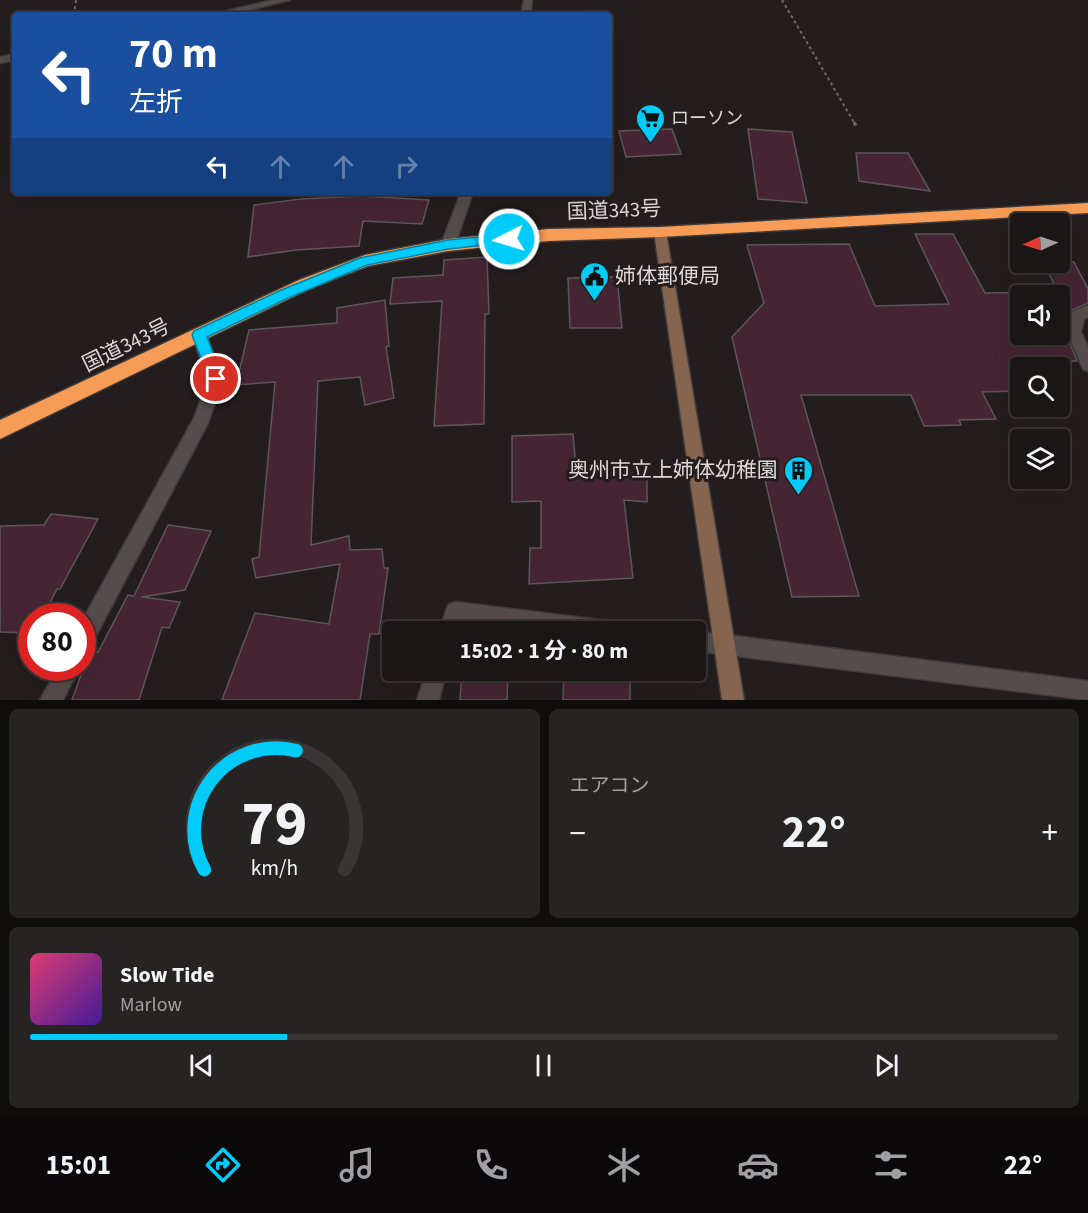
<!DOCTYPE html>
<html lang="ja">
<head>
<meta charset="utf-8">
<style>
  :root { --surface:#1b1616; --page:#282323; --text:#f1f3f6; --muted:#a09fa1; --line:#393535; --accent:#00cbf9 }
  body { margin:0; font-family:"Source Sans 3","Noto Sans JP",sans-serif; background:var(--page); color:var(--text); height:100vh; display:flex; flex-direction:column; font-size:22px; white-space:nowrap }
  * { box-sizing:border-box; margin:0 }
  p { font-size:20px; color:var(--muted) }
  .icon { flex:none; width:33px; height:33px; fill:none; stroke:currentColor; stroke-width:2; stroke-linecap:round; stroke-linejoin:round }
  .map { position:relative; height:700px; overflow:hidden }
  .drawer { display:flex; flex-direction:column; gap:9px; padding:9px; background:#0f0c0c; flex:1 }
  .drawer>* { flex:none }
  .hud { position:absolute; left:12px; top:12px; width:600px; height:183px; border-radius:6px; box-shadow:0 6px 24px #0002,0 0 0 2px var(--line); background:#1a4fa0; color:#fff; overflow:hidden }
  .needle { width:39px; rotate:267deg }
  .controls { position:absolute; left:1010px; top:213px; display:grid; gap:12px }
  .controls a { display:grid; place-items:center; width:60px; height:60px; border-radius:6px; background:var(--surface); box-shadow:0 6px 24px #0002,0 0 0 2px var(--line); font-size:30px }
  .speed { position:absolute; left:18px; top:603px; display:flex; gap:12px; font-size:30px; font-weight:700; text-align:center }
  .speed>* { display:grid; place-content:center; width:78px; height:78px; border-radius:50%; background:var(--surface); box-shadow:0 6px 24px #0002,0 0 0 2px var(--line); line-height:1 }
  .speed .limit { border:9px solid #d22; background:#fff; color:#111 }
  .pin { position:absolute; display:grid; place-items:center; width:51px; height:51px; color:#fff; margin:-26px; border:3px solid #fff; border-radius:50%; box-shadow:0 2px 6px #0007 }
  .me { position:absolute; width:66px; margin:-33px; rotate:265deg; stroke-linejoin:round; filter:drop-shadow(0 0 4px #0008) }
  .turn { display:flex; align-items:center; gap:21px; height:126px; padding:0 18px; font-size:27px }
  .turn .icon { width:78px; height:78px; stroke-width:2.5 }
  .turn b { display:block; font-size:42px; line-height:51px }
  .lanes { display:flex; align-items:center; height:57px; padding:0 18px; background:#0003; justify-content:center; gap:30px; direction:ltr }
  .lanes .off { opacity:.35 }
  .big { font-size:45px; font-weight:700; line-height:1.1 }
  .drawer .tile { flex:1; display:flex; flex-direction:column; justify-content:center; gap:9px; min-width:0; padding:0 21px; border-radius:9px; background:var(--page) }
  .drawer .dial { align-items:center; gap:0 }
  .dial svg { height:156px; overflow:visible; fill:none; stroke:var(--line); stroke-width:7; stroke-linecap:round; text-anchor:middle }
  .dial text { fill:var(--text); stroke:none }
  .song { display:flex; align-items:center; gap:18px }
  .cover { width:72px; height:72px; border-radius:9px; background:linear-gradient(135deg,hsl(340 70% 55%),hsl(260 70% 35%)) }
  .played { height:6px; border-radius:3px; background:linear-gradient(90deg,var(--accent) 25%,var(--line) 25%) }
  .keys { display:flex; justify-content:space-around; direction:ltr }
  .heat { display:flex; justify-content:space-between; align-items:center; font-size:33px; direction:ltr }
  .drawer .tiles { flex:1; display:grid; gap:9px; grid-template-columns:1fr 1fr }
  .tile:last-child { grid-column:span 2 }
  .trip { position:absolute; left:382px; top:621px; width:324px; height:60px; border-radius:6px; background:var(--surface); box-shadow:0 6px 24px #0002,0 0 0 2px var(--line); font-weight:700; line-height:60px; text-align:center }
  .menu { display:flex; height:96px; justify-content:space-around; align-items:center; background:#0b0909; color:var(--muted) }
  .menu .icon { width:42px; height:42px }
  .menu .active { color:var(--accent) }
  .menu b { font-size:27px; color:var(--text) }
  .map>svg:first-child { display:block }
  .building { fill:#452534; stroke:#5e5659; stroke-width:1.5; fill-rule:evenodd }
  .lines { fill:none; stroke-linecap:round; stroke-linejoin:round }
  .street-casing { stroke:#3f3939; stroke-width:3 }
  .secondary-casing { stroke:#3f3939; stroke-width:3 }
  .highway-casing { stroke:#3f3939; stroke-width:3 }
  .path-far1 { stroke:#6f6969; stroke-width:2; stroke-dasharray:3 3; stroke-linecap:butt }
  .path { stroke:#6f6969; stroke-width:3; stroke-dasharray:4 4; stroke-linecap:butt }
  .street { fill:#544d4c; fill-rule:evenodd }
  .secondary { fill:#85654f; fill-rule:evenodd }
  .highway { fill:#f69c56; fill-rule:evenodd }
  .route { fill:#00cbf9; stroke:#0084a2; stroke-width:1.5 }
  .labels { text-anchor:middle; stroke-width:6; stroke-linejoin:round; paint-order:stroke }
  .far-poi-label { font-size:18px; fill:#dcd7d7; stroke:#241d1d; text-anchor:start }
  .street-label { font-size:21px; fill:#dcd7d7; stroke:#241d1d }
  .poi-label { font-size:21px; fill:#dcd7d7; stroke:#241d1d; text-anchor:start }
</style>
</head>
<body>
<div class="map">
<svg width="1088" height="700" viewBox="0 0 1088 700">
  <rect width="100%" height="100%" fill="#241d1d"/>
  <path class="building" d="M672,129L681,154L626,157L619,131Z
    M748,129L792,132L807,203L758,199Z
    M856,153H908L930,191L859,181Z
    M361,196L429,200L422,224L363,221L359,246L296,250L248,257L254,205L301,199Z
    M915,234H953L985,293L1058,292L1043,262H1074L1088,289V303L1070,311L1065,331L1077,361H1041L1045,368H1020V391L982,392L996,419L959,420L961,425L924,426L911,395H801L859,596L792,597L732,337L764,303L747,245L849,244L875,306L949,304ZM1020,296H1059V334H1020Z
    M487,257L489,314H485L484,424L434,426L442,301L390,304L393,278L443,275L444,260Z
    M617,277L622,328H570L568,278Z
    M385,300L389,346L386,347L394,398L365,405L360,377L318,381L311,545L349,536L350,550L382,549L384,568H388L379,634H370L360,700H222L255,613L329,624L340,564L256,578L252,559L259,557L275,382L236,385L249,330L337,323V308Z
    M573,434L576,468L647,475V502L624,500L633,578L529,584L530,548H541V501L512,502V436Z
    M51,514L98,519L60,589H57L43,616H32V633L0,632V526L44,525Z
    M168,525L211,531L185,590L142,597L180,602L169,628L162,627L139,700H72L89,653L98,652L128,595L134,596Z
    M462,670H508L507,700H460Z
    M564,670H630V700H563Z"/>
  <g class="lines">
    <defs>
      <path id="street" d="M273,0H290L228,15H210Z
        M524,0H532L531,15H521Z
        M15,54V60L0,63V57Z
        M461,192H473L455,245L448,250L441,245Z
        M1088,305V317L1084,319L1081,332L1088,347V371L1083,369L1067,332L1072,312Z
        M199,329L204,331L206,335L224,379L207,425L89,649L82,652V621L194,418L208,379L192,335L194,331Z
        M455,602L617,622L624,625L627,632H533L462,623L459,632H439L448,605Z
        M696,631L1088,681V700L696,651Z
        M58,668H79L63,700H40Z
        M427,670H447L439,700H417Z"/>
      <path id="secondary" d="M660,227L666,232L744,700H722L654,232Z"/>
      <path id="highway" d="M1088,203V213L660,237L549,241L448,251L368,266L311,288L0,439V420L299,280L365,255L448,239L549,229L660,227Z"/>
    </defs>
    <use href="#street" class="street-casing"/>
    <use href="#secondary" class="secondary-casing"/>
    <use href="#highway" class="highway-casing"/>
    <path class="path-far1" d="M782,0L855,124
      M74,15L76,0"/>
    <path class="path" d="M854,122L856,126"/>
    <use href="#street" class="street"/>
    <use href="#secondary" class="secondary"/>
    <use href="#highway" class="highway"/>
  </g>
  <path class="route" d="M509,234L513,236V242L448,249L367,265L288,298L207,337L223,379L221,383H211L192,335L194,331L279,291L360,258L448,240Z"/>
  <defs>
    <symbol id="supermarket-pin" viewBox="-11 -11 22 30"><path d="M0 17L-7.5 6A9.5 9.5 0 1 1 7.5 6Z" fill="#00cbf9" stroke="#241d1d"/><path d="M-6-5.5h2.5l.6 2H6L4.5 2H-2.5L-4.4-4H-6ZM-1.5 3.2a1.3 1.3 0 1 0 .1 0ZM3 3.2a1.3 1.3 0 1 0 .1 0Z" fill="#111"/></symbol>
    <symbol id="civic-pin" viewBox="-11 -11 22 30"><path d="M0 17L-7.5 6A9.5 9.5 0 1 1 7.5 6Z" fill="#00cbf9" stroke="#241d1d"/><path d="M-.6-6.5H3V-4.5H.6V-3L4-1V1h2V6H-6V1h2V-1L-.6-3ZM-1.2 2.5V6h2.4V2.5Z" fill="#111"/></symbol>
    <symbol id="building-pin" viewBox="-11 -11 22 30"><path d="M0 17L-7.5 6A9.5 9.5 0 1 1 7.5 6Z" fill="#00cbf9" stroke="#241d1d"/><path d="M-4-6H4V6H1V3H-1V6H-4ZM-2.5-4.3h1.7v1.8h-1.7ZM.8-4.3h1.7v1.8H.8ZM-2.5-1h1.7V.8h-1.7ZM.8-1h1.7V.8H.8Z" fill="#111"/></symbol>
  </defs>
  <g fill-rule="evenodd">
    <use href="#supermarket-pin" x="634" y="102" width="33" height="45"/>
    <use href="#civic-pin" x="578" y="260" width="33" height="45"/>
    <use href="#building-pin" x="782" y="454" width="33" height="45"/>
  </g>
  <g class="labels">
    <g class="far-poi-label">
      <text x="671" y="124">ローソン</text>
    </g>
    <g class="street-label">
      <text transform="translate(614 210) rotate(-2)" y="7">国道343号</text>
      <text transform="translate(126 345) rotate(-26)" y="7">国道343号</text>
    </g>
    <g class="poi-label">
      <text x="615" y="283">姉体郵便局</text>
      <text x="778" y="477" text-anchor="end">奥州市立上姉体幼稚園</text>
    </g>
  </g>
</svg>
<div class="controls">
<a><svg class="needle" viewBox="-14 -14 28 28"><path d="M0-13l5 13h-10z" fill="#e53935"/><path d="M0 13l5-13h-10z" fill="#a09fa1"/></svg></a>
<a><svg class="icon" aria-label="sound" viewBox="0 0 24 24"><path d="M4 9h4l5-4v14l-5-4H4zM17 9q2 3 0 6"/></svg></a>
<a><svg class="icon" aria-label="search" viewBox="0 0 24 24"><circle cx="10" cy="10" r="6"/><path d="M15 15l6 6"/></svg></a>
<a><svg class="icon" aria-label="layers" viewBox="0 0 24 24"><path d="M12 4l9 5-9 5-9-5zM3 14l9 5 9-5"/></svg></a>
</div>
<div class="speed"><div class="limit">80</div></div>
<div class="pin" style="left:216px;top:379px;background:#d93025"><svg class="icon" aria-label="arrive" viewBox="0 0 24 24"><path d="M6 21V4h12l-3 4 3 4H6"/></svg></div>
<svg class="me" style="left:509px;top:239px" viewBox="-20 -20 40 40"><circle r="17" fill="#00cbf9" stroke="#fff" stroke-width="3"/><path d="M0-11L8 9 0 5-8 9z" fill="#fff"/></svg>
<div class="trip">15:02 · 1 分 · 80 m</div>
<div class="hud">
<div class="turn"><svg class="icon" aria-label="left" viewBox="0 0 24 24"><path d="M17 20v-9H6M10 6l-5 5 5 5"/></svg><div><b>70 m</b>左折</div></div>
<div class="lanes"><svg class="icon" aria-label="left" viewBox="0 0 24 24"><path d="M17 20v-9H6M10 6l-5 5 5 5"/></svg><svg class="icon off" aria-label="ahead" viewBox="0 0 24 24"><path d="M12 20V5M6 11l6-6 6 6"/></svg><svg class="icon off" aria-label="ahead" viewBox="0 0 24 24"><path d="M12 20V5M6 11l6-6 6 6"/></svg><svg class="icon off" aria-label="right" viewBox="0 0 24 24"><path d="M7 20v-9h11M14 6l5 5-5 5"/></svg></div>
</div>
</div>
<section class="drawer">
<div class="tiles">
<div class="tile dial"><svg viewBox="0 0 100 80">
<path d="M14 69A42 42 0 1 1 86 69"/>
<path d="M14 69A42 42 0 0 1 61 8" stroke="#00cbf9"/>
<text x="50" y="56" font-size="32" font-weight="700">79</text>
<text x="50" y="72" font-size="11">km/h</text>
</svg></div>
<div class="tile"><p>エアコン</p>
<div class="heat"><a>−</a><b class="big">22°</b><a>+</a></div>
</div>
<div class="tile">
<div class="song"><i class="cover"></i><div><b>Slow Tide</b><p>Marlow</p></div></div>
<div class="played"></div>
<div class="keys"><svg class="icon" aria-label="previous" viewBox="0 0 24 24"><path d="M18 5L8 12l10 7zM5 5v14"/></svg><svg class="icon" aria-label="pause" viewBox="0 0 24 24"><path d="M8 5v14M16 5v14"/></svg><svg class="icon" aria-label="next" viewBox="0 0 24 24"><path d="M6 5l10 7-10 7zM19 5v14"/></svg></div>
</div>
</div>
</section>
<nav class="menu">
<b>15:01</b>
<svg class="icon active" aria-label="directions" viewBox="0 0 24 24"><path d="M12 3l9 9-9 9-9-9zM9 14v-3h6M13 9l2 2-2 2"/></svg>
<svg class="icon" aria-label="music" viewBox="0 0 24 24"><path d="M9 18V5l10-2v13"/><circle cx="6" cy="18" r="3"/><circle cx="16" cy="16" r="3"/></svg>
<svg class="icon" aria-label="phone" viewBox="0 0 24 24"><path d="M5 4h4l2 5-3 2q2 4 5 5l2-3 5 2v4C11 20 4 13 5 4z"/></svg>
<svg class="icon" aria-label="climate" viewBox="0 0 24 24"><path d="M12 3v18M4 7l16 10M4 17L20 7"/></svg>
<svg class="icon" aria-label="car" viewBox="0 0 24 24"><path d="M5 17H2v-5l4-1 3-4h7l3 4 3 1v5h-3M9 17h6M6 11h13"/><circle cx="7" cy="17" r="2"/><circle cx="17" cy="17" r="2"/></svg>
<svg class="icon" aria-label="filters" viewBox="0 0 24 24"><path d="M4 7h16M4 17h16"/><circle cx="9" cy="7" r="2"/><circle cx="15" cy="17" r="2"/></svg>
<b>22°</b>
</nav>
</body>
</html>
